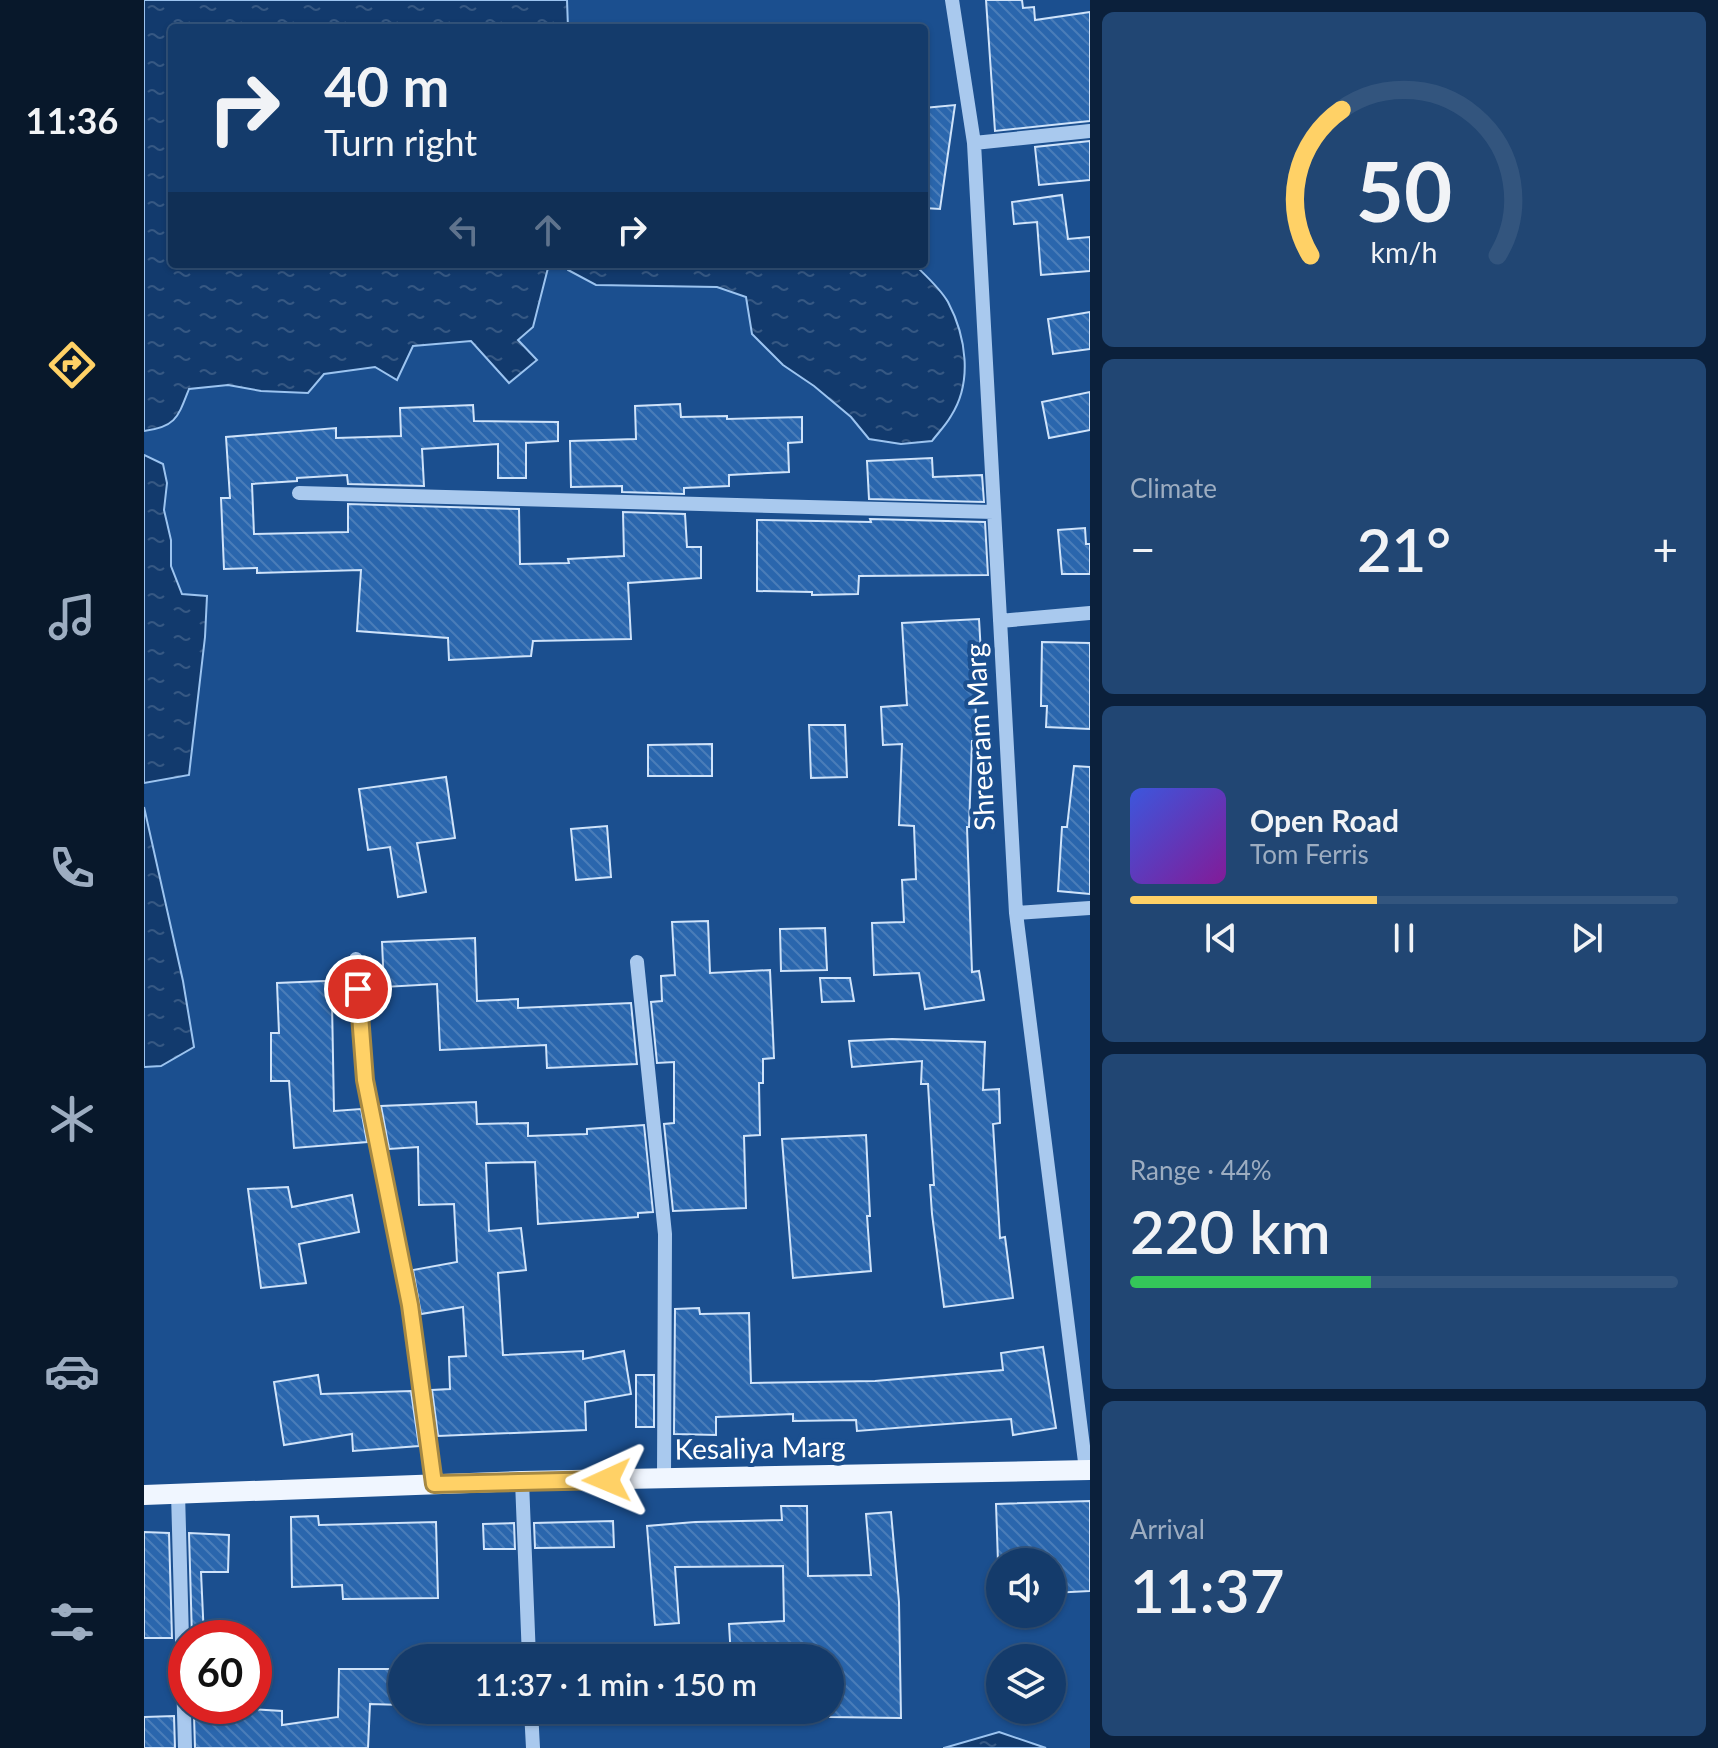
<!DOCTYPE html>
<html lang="en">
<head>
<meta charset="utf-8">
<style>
  :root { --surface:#143b6b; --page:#214673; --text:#f1f3f6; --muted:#9dadc1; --line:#33557e; --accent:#ffd166 }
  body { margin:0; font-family:Lato,sans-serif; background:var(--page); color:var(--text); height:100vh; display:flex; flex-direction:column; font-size:30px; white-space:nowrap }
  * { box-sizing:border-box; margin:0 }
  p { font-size:26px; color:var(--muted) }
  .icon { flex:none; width:44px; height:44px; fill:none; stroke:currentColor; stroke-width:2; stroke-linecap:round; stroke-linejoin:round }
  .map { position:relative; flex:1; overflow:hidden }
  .drawer { display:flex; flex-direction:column; gap:12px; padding:12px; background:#0b203b; width:628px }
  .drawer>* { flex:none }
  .top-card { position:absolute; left:24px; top:24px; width:760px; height:244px; border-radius:8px; box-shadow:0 2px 6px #0004,0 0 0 2px var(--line); background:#143b6b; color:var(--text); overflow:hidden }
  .tools { position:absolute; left:842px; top:1548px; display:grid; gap:16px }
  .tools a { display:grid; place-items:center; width:80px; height:80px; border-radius:50%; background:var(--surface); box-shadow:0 2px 6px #0004,0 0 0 2px var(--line); font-size:40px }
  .speed { position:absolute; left:24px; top:1620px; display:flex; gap:16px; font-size:40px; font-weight:700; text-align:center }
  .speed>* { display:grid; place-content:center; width:104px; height:104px; border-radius:50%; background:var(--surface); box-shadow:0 2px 6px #0004,0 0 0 2px var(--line); line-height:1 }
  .speed .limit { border:12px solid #d22; background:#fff; color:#111 }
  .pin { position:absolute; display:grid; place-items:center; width:68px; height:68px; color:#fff; margin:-34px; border:4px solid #fff; border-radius:50%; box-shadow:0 2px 8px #0007 }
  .me { position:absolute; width:88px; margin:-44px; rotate:269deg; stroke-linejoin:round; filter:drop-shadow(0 0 6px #0008) }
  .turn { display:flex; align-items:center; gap:28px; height:168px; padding:0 24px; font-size:36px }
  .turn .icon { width:104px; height:104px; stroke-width:2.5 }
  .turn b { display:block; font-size:56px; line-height:68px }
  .lanes { display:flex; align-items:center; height:76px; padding:0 24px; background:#0003; justify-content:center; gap:40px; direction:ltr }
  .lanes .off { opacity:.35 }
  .big { font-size:60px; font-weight:600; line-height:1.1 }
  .drawer .card { flex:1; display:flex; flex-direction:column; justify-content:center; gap:12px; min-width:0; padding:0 28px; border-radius:12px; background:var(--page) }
  .drawer .dial { align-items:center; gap:0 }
  .dial svg { height:208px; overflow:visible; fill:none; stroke:var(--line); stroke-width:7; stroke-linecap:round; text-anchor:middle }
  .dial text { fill:var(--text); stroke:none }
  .song { display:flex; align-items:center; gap:24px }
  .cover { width:96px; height:96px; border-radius:12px; background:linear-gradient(135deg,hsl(230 70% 55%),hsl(290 70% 35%)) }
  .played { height:8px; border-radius:4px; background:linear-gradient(90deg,var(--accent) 45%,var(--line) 45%) }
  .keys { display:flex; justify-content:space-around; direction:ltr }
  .heat { display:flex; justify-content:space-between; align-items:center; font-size:44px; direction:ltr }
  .charge { height:12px; border-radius:6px; background:linear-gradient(90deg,#34c759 44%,var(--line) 0) }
  .trip { position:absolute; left:244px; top:1644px; width:456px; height:80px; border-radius:40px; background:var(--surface); box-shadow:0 2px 6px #0004,0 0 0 2px var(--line); font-weight:600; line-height:80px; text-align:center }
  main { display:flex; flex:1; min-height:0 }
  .tab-bar { display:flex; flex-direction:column; width:144px; justify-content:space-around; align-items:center; background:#08182b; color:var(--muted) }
  .tab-bar .icon { width:56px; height:56px }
  .tab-bar .active { color:var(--accent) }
  .tab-bar b { font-size:36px; color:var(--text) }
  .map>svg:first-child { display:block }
  .water { fill:url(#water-ripples); stroke:#9cc4f0; stroke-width:2 }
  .building { fill:url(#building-back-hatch); stroke:#cfe3fa; stroke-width:2 }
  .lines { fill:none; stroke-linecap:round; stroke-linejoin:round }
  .minor { stroke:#a9c9ee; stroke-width:14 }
  .major { stroke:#f0f6ff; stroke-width:20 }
  .route-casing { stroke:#a68842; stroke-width:20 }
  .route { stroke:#ffd166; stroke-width:14 }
  .labels { text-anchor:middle; stroke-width:8; stroke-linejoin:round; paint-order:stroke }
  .street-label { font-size:28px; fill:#fff; stroke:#1b4f8f }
</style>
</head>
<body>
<main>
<nav class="tab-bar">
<b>11:36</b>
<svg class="icon active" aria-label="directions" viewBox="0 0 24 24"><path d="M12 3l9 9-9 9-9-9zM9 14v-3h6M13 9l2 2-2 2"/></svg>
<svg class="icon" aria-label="music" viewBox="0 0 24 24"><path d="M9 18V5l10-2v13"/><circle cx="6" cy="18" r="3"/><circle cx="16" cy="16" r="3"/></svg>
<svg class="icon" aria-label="phone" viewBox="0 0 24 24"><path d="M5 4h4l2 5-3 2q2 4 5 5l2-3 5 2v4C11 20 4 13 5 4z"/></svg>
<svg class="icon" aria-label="climate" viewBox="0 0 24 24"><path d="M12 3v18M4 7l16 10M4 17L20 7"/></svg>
<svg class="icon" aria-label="car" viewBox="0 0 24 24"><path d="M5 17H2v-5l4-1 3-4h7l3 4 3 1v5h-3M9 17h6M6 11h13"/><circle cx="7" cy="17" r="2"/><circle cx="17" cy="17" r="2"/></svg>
<svg class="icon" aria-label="filters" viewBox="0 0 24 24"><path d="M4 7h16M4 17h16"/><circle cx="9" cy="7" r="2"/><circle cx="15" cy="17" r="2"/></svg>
</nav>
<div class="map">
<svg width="946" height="1748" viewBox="0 0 946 1748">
  <defs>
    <pattern id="water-ripples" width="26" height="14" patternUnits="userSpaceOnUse" patternTransform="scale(2)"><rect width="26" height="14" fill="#123a6d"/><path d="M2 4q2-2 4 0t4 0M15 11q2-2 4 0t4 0" fill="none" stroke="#365883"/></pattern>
    <pattern id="building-back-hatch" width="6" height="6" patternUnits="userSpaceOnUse" patternTransform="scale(2)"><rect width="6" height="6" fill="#2a66ad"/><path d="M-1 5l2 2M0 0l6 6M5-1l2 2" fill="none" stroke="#4a7db9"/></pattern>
  </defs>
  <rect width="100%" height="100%" fill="#1b4f8f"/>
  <path class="water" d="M0,0H423L424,28H28V264H405L389,327L374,340L393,360L365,383L327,341L269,346L253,380L231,367L180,374L164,393L117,391L84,385L45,389C34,417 32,427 0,431Z
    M422,264H770C781,275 796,288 804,302C822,336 829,382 807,416C802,425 794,433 788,441L757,444L725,439L707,417L670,386L639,365L608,334L602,297L573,287L452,285L424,270Z
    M0,455L19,464L23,483L20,510L27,540V566L38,594L63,596L61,637L45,775L0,783Z
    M0,807L39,981L50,1047L17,1066L0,1067Z
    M855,1732L902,1748H799H800Z"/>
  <path class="building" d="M842,0H878L879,8L890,7L891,20L946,12V121L851,131Z
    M811,105L796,209L780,208V108Z
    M946,141V180L895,185L891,147Z
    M918,195L924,239L946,237V271L897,275L893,222L870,224L868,202Z
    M946,312V349L909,354L904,319Z
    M946,392V430L905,438L898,402Z
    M536,404L537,417L583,416V419L658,417V442L644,443L645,472L585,475V486L540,488V494L478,492V486L427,487L426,441L492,439L491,406Z
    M329,405L330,421L414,422V441L382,443V478H354V444L278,449L280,486L204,484L203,475L153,478V481L108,484L110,534L204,532V504L375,509L376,564L425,563L424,559L480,556L479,512L541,514L543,547H557V578L484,583L487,639L389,641L387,656L305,660L304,638L213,631L217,570L113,573V568L80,569L77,498H86L82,437L192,428V438L257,436L256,408Z
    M788,458L789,477L838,475L840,502L725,499L723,461Z
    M726,519L841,522L844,575L715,576L714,594L668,595V592L613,591V520L727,522Z
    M941,528L942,544H946V574H918L914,530Z
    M835,619L838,671H830L833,741H828L825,827H823L828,972L835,971L840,1000L781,1009L775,973L730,975L728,923L760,922L758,880L772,879L770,826L755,825L758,744L739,745L737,707L763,705L758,623Z
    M898,642L946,643V729L902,727L903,706H897Z
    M665,725H701L703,777L667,778Z
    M568,744V776H504V745Z
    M930,766L946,767V894L914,891L918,827H923Z
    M302,777L311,838L273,843L282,892L254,897L246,847L224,850L215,789Z
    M463,826L467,877L432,880L427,829Z
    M564,921L566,973L626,970L630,1058L619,1059V1083H615L616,1135L600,1136L602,1208L529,1211L520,1124L530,1123V1062L513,1063L507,1002L518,1001L517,976L531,975L528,922Z
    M681,928L683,970L637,971L636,929Z
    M331,938L333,1001L374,999V1008L487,1003L493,1064L403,1068L402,1045L296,1050L293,984L240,987L238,942Z
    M676,978H706L710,1001L678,1002Z
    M204,980L205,1003H188L190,1111L217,1109L223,1142L150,1148L145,1081H127V1033H135L133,983Z
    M748,1039L841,1042L839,1090L855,1089L856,1123L849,1124L856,1238L861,1237L869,1298L800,1307L788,1214L786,1185H790L784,1084H777L778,1061L708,1067L705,1041Z
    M332,1102L333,1124L384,1123V1136L443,1134V1129L500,1125L509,1212L494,1213V1217L394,1224L391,1162L342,1163L345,1231L377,1228L382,1270L354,1273L359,1355L439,1351V1359L480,1351L487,1394L441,1402L442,1430L294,1436L288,1390L306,1389L305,1357L322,1356L319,1307L277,1314L269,1270L313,1262L310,1204L275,1205L274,1147L245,1149L237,1106Z
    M722,1135L726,1216H723L727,1271L649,1278L638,1139Z
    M144,1187L148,1207L208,1195L215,1232L155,1244L162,1283L117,1288L104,1189Z
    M555,1308L556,1314L605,1313L607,1383L731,1381L859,1370L857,1353L899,1347L912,1428L869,1435L867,1419L713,1431L712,1420L649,1421V1414L572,1417V1435L530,1434L531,1309Z
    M174,1375L177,1394L267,1391L275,1446L209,1451L208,1434L140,1445L130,1382Z
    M492,1375H510V1427H492Z
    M946,1501V1591L908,1593V1562H854L852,1504Z
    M637,1506H663L664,1576L727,1575L722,1514L747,1512L755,1602L757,1718L686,1717V1658H587L585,1624L640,1621L639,1566L531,1567L535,1623L511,1625L503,1526L551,1522L638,1520Z
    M174,1516L175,1525L292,1522L294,1598L199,1599L198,1585L148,1587L147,1517Z
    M469,1521L470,1547L391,1548L390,1523Z
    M370,1523L371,1549H340L339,1524Z
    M0,1532L25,1533L28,1638H0Z
    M45,1533L85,1535L84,1572H57L60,1638H48Z
    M195,1669H258V1705L226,1704L224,1748H51L50,1715L108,1713V1709L138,1711V1725L194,1717Z
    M30,1716L31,1748H0V1717Z"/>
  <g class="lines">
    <path class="minor" d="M808,0L830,143L872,913L942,1470
      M830,143L946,131
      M155,493L850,512
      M856,621L946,613
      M872,913L946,908
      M212,959L221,1080L266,1305L290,1484
      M493,962L521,1234L520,1478
      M378,1481L385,1658
      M34,1493L41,1748
      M387,1710L389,1748"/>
    <path class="major" d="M0,1495L378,1481L946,1470"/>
  </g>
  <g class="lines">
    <defs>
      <path id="route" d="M214,989L221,1080L266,1305L290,1484L463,1480"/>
    </defs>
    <use href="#route" class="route-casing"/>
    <use href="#route" class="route"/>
  </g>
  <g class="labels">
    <g class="street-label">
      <text transform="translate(836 737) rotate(-93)" y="10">Shreeram Marg</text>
      <text transform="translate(616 1448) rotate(-1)" y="10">Kesaliya Marg</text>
    </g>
  </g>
</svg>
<div class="tools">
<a><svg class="icon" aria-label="sound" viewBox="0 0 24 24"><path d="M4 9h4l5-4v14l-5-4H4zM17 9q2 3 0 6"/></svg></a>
<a><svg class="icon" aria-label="layers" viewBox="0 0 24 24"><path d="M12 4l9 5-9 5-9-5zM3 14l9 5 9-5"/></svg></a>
</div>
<div class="speed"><div class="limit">60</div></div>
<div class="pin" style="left:214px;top:989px;background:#d93025"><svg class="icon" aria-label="arrive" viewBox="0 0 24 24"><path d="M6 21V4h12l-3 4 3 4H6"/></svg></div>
<svg class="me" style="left:463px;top:1480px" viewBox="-20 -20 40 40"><path d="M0-17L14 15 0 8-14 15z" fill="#ffd166" stroke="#fff" stroke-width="4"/></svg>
<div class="trip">11:37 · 1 min · 150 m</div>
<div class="top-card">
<div class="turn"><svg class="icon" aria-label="right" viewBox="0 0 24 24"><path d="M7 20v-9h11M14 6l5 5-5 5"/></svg><div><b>40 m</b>Turn right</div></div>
<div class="lanes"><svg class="icon off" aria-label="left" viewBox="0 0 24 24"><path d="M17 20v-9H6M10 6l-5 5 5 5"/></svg><svg class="icon off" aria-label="ahead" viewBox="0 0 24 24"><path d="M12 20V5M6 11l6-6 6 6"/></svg><svg class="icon" aria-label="right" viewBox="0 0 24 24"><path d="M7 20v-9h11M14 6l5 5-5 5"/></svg></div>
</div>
</div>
<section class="drawer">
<div class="card dial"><svg viewBox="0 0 100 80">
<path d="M14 69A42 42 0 1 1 86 69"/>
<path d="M14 69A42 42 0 0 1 26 13" stroke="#ffd166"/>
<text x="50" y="56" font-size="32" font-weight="700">50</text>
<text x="50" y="72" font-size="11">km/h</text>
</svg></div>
<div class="card"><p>Climate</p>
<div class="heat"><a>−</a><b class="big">21°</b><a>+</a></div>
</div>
<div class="card">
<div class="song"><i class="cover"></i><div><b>Open Road</b><p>Tom Ferris</p></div></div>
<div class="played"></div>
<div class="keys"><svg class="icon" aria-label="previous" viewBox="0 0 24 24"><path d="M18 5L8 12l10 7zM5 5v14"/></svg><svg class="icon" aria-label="pause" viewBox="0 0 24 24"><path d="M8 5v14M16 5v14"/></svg><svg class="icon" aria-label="next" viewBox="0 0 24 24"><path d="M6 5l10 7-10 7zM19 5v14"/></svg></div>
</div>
<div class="card"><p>Range · 44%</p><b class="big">220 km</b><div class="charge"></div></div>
<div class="card"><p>Arrival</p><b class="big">11:37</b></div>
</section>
</main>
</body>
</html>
